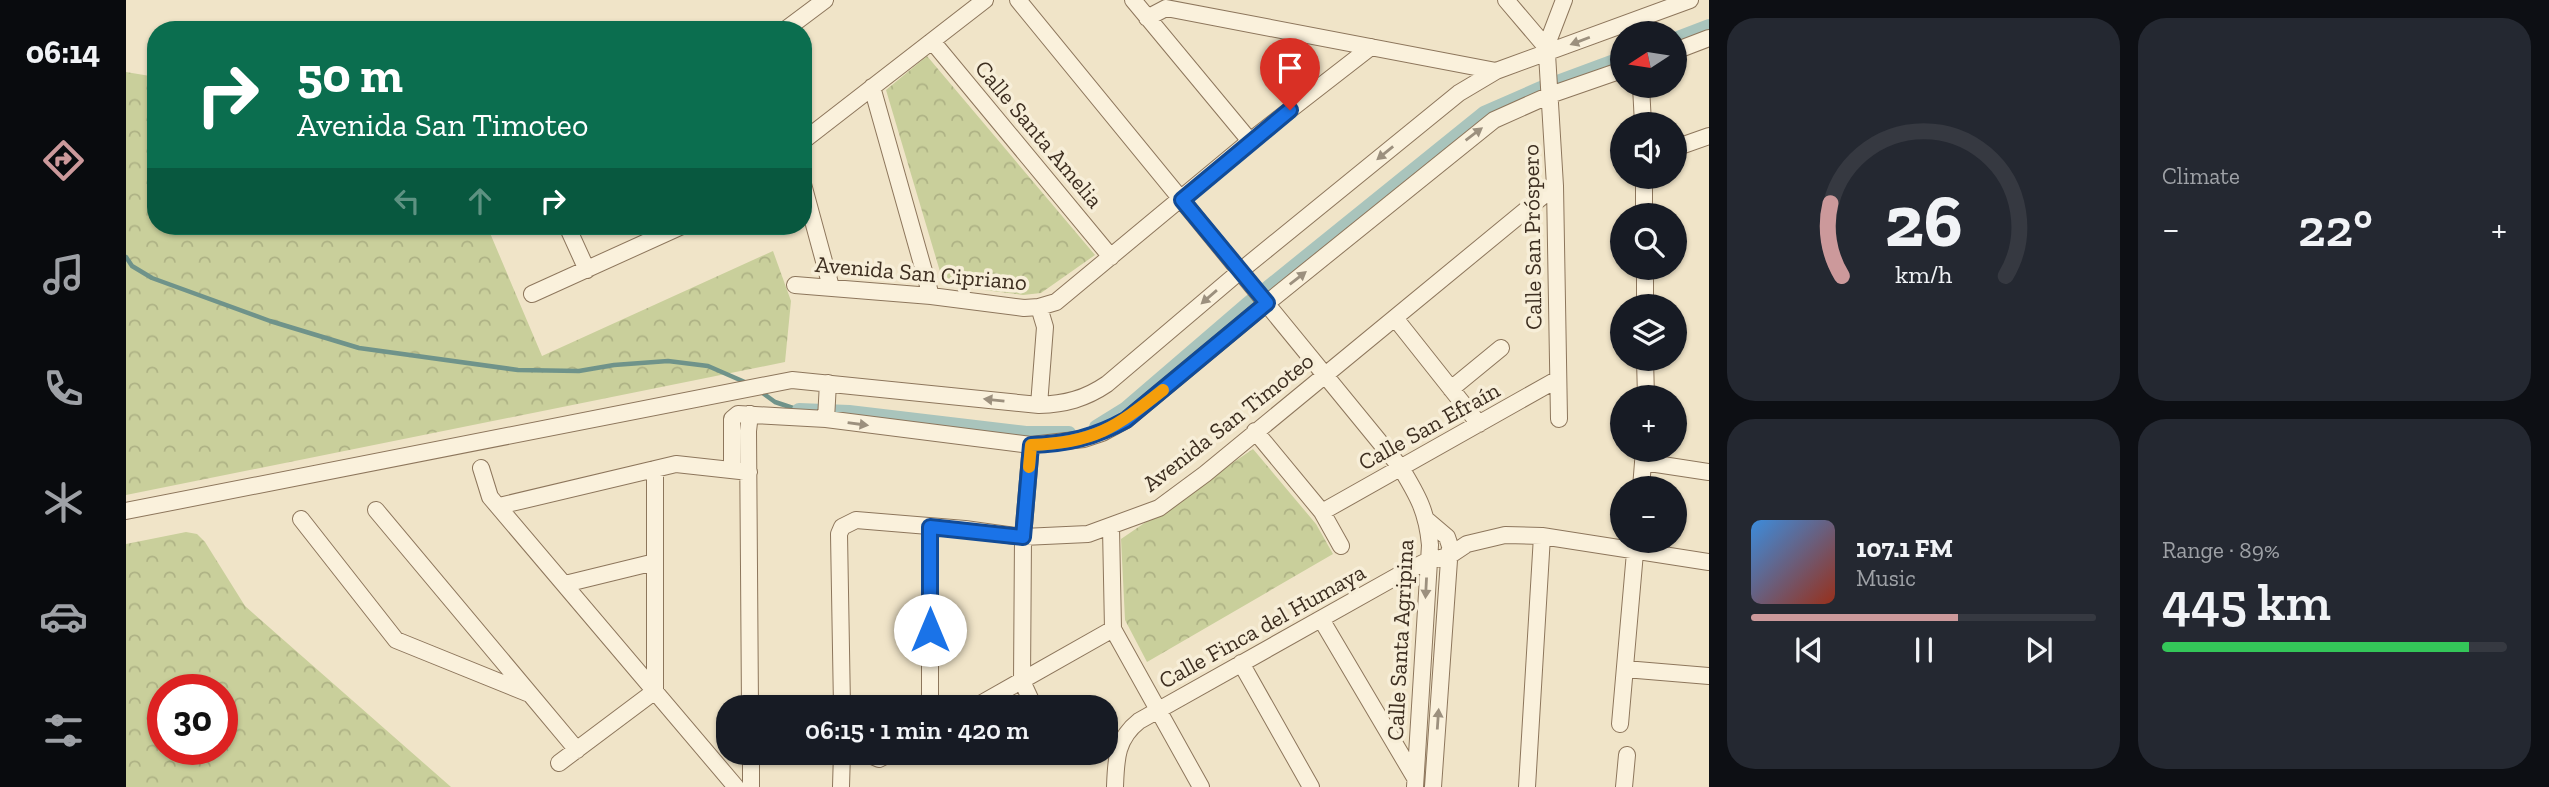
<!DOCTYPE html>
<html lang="en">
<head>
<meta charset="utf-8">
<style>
  :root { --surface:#171b24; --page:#242831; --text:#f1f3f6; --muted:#9ea1a6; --line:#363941; --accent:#cc999b }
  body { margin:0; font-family:"Zilla Slab",serif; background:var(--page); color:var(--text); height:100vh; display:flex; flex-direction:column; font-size:26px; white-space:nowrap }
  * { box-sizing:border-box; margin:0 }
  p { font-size:23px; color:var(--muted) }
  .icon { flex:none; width:38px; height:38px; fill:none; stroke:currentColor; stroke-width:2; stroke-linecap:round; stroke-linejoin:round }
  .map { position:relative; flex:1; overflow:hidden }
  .sheet { display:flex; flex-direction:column; gap:18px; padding:18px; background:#0d0f14; width:840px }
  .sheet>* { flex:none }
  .hud { position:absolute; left:21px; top:21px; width:665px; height:214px; border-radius:28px; box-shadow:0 2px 5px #0004; background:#0b6e4f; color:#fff; overflow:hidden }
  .needle { width:46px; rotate:258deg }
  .tools { position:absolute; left:1484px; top:21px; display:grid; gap:14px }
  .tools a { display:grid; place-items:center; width:77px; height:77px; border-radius:50%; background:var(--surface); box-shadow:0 2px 5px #0004; font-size:35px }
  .speed { position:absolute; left:21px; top:674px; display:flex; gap:14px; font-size:35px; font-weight:700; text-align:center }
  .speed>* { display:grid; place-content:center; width:91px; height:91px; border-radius:50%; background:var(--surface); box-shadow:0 2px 5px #0004; line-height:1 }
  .speed .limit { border:10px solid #d22; background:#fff; color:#111 }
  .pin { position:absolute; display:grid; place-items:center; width:60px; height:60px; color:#fff; margin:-72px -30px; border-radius:50% 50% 50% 0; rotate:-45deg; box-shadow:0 0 7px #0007 }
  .pin .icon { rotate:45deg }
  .me { position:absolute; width:77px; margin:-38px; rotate:0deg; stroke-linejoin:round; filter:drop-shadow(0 0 5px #0008) }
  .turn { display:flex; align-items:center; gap:24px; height:147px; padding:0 35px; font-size:32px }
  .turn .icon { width:91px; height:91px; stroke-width:2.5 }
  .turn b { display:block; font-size:49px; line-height:60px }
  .lanes { display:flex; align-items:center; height:66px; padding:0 35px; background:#0003; justify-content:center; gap:35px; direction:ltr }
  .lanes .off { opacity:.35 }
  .big { font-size:52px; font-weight:600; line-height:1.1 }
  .sheet .widget { flex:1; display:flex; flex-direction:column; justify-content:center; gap:10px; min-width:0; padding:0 24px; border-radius:28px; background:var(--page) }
  .sheet .dial { align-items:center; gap:0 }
  .dial svg { height:182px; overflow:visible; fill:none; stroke:var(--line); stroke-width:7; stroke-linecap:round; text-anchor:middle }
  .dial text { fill:var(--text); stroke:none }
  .song { display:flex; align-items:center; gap:21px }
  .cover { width:84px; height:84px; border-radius:10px; background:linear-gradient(135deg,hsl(210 70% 55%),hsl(10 70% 35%)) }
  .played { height:7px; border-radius:4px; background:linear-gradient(90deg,var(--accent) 60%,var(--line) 60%) }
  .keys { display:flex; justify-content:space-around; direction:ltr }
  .heat { display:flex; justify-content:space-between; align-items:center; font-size:38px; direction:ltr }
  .charge { height:10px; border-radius:5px; background:linear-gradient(90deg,#34c759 89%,var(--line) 0) }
  .sheet .tiles { flex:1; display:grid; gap:18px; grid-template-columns:repeat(2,1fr) }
  .trip { position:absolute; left:590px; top:695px; width:402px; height:70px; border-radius:28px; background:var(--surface); box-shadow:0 2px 5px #0004; font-weight:600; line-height:70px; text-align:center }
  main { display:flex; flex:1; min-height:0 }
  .tabs { display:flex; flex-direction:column; width:126px; justify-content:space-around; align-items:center; background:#090b0e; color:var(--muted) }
  .tabs .icon { width:49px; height:49px }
  .tabs .active { color:var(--accent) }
  .tabs b { font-size:32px; color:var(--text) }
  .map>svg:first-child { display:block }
  .forest { fill:url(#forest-crowns); fill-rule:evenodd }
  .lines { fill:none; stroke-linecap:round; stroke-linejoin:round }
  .stream { stroke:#6f938a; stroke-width:4.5 }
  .canal { stroke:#a9c4bc; stroke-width:14 }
  .minor-casing { stroke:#8d765c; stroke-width:18 }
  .minor { stroke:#faf1dc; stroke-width:16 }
  .oneway { fill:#9c907e }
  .route-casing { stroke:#114b97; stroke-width:18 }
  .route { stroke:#1a73e8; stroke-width:12 }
  .slow { stroke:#f59e0b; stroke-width:12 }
  .labels { text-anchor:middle; stroke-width:7; stroke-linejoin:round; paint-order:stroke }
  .street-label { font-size:23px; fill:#3d2e20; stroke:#f7eed8 }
</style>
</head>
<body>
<main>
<nav class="tabs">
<b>06:14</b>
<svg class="icon active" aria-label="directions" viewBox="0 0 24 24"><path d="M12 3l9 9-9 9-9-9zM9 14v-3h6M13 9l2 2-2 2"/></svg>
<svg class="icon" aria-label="music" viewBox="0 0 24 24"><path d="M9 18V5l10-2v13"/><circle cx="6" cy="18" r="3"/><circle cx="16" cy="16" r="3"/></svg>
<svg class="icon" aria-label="phone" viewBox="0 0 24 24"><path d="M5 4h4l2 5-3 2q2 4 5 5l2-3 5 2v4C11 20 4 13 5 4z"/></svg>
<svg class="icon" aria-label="climate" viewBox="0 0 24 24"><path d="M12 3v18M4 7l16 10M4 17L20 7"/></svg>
<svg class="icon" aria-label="car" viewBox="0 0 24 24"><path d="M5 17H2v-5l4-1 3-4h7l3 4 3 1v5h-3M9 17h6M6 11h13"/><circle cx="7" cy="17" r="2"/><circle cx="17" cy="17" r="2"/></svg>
<svg class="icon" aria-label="filters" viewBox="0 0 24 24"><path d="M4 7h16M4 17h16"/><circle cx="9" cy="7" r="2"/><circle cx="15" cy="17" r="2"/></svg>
</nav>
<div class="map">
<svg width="1583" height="787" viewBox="0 0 1583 787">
  <defs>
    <pattern id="forest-crowns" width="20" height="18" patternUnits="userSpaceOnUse" patternTransform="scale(1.75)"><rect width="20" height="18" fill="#c9cf9b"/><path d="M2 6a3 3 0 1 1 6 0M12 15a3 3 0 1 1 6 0" fill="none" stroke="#aeb285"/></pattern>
  </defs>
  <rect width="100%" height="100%" fill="#f0e4c8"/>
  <path class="forest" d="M801,56L969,255L915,293L897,295L818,285L760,90Z
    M0,72L30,77V226H361L416,356L647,251L665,301L659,362L0,495Z
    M1127,449L1190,524L1207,554L1021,662L999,620L995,539Z
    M60,532L71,534L79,542L119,606L325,787H0V544ZM37,690H96V749H37Z"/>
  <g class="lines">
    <path class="stream" d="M0,257L6,266L26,278L144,321L233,348L392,370L453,371L488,365L542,361L582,366L621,383
      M634,391L649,402L673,410"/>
    <path class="canal" d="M1549,39L1583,26
      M673,410L723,412L900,433H943
      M970,427L999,409L1120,305L1358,113L1415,88L1496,58"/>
    <defs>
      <path id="minor" d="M892,0L1275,468C1292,496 1301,512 1304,545L1289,787
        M1007,0L1124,141
        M1380,0L1420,47L1421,54L1429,186L1433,419
        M1021,18L1040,8L1370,71
        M659,30L699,0
        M806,41L985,257
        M1420,47L1438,0
        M1549,51L1583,38
        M1515,86L1517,124
        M746,87L805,296
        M677,141L859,0
        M1549,148L1583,136
        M1518,177V215
        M677,184L705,287
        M441,226L461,270
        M1519,268V306
        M669,285L805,296L898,308L913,307L930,302L1124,141L1245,47
        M406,294L556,226
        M1269,318L1353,424
        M1519,359L1520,397
        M702,383L700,419L905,445L958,439L976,433L1000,420L1141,303L1368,120L1424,95L1496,70
        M1325,389L1375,348
        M913,405L919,327L913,307
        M624,414L622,431L624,707
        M1129,431L1196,512L1215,546
        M905,445L897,537L896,681L908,707
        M1517,462L1583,472
        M355,468L364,497L610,787
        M606,469V419L612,414L700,419
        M1515,488L1518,450
        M373,506L550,464L623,472
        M250,510L451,750
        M0,511L666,380L913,405C939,404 959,399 981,384L1113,272L1333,93L1370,71L1564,0
        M1196,512L1432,379
        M175,519L270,640L401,693
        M1301,520L1321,537L1324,546L1307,787
        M985,528L987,629L1075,787
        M439,584L529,562
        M1195,619L1289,778
        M1115,663L1185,787
        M1499,669L1583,676
        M716,707L713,534L716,527L730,520L839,529L897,537L962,534L1033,508L1079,474L1429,186
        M804,707V527
        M849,707L987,629
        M1494,724L1510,541
        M625,752V787
        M737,752L753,759L767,752
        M433,763L529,691V469
        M715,787L716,752
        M989,787C990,760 990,739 1013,721L1273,575L1301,561L1323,556L1341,544L1379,535L1416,536L1583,562
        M1401,787L1416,536
        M1498,787L1501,755"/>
    </defs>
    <use href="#minor" class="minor-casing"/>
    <use href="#minor" class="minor"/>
  </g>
  <defs><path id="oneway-solid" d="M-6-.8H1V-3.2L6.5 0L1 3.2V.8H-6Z" transform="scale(1.75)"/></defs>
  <g class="oneway">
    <use href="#oneway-solid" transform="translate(1454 41) rotate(159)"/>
    <use href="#oneway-solid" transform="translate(1348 134) rotate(-37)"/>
    <use href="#oneway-solid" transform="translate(1259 153) rotate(141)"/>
    <use href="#oneway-solid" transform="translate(1172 278) rotate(-38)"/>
    <use href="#oneway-solid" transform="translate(1083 297) rotate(139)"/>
    <use href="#oneway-solid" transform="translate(868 400) rotate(-174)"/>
    <use href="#oneway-solid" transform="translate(732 424) rotate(8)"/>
    <use href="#oneway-solid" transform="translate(1300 588) rotate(93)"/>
    <use href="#oneway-solid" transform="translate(1312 719) rotate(-86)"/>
  </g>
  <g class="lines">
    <defs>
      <path id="route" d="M804,630V527L897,537L905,445C941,444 969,437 1000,420L1141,303L1056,200L1164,110"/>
    </defs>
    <use href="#route" class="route-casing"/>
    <use href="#route" class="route"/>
    <path class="slow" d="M903,467L905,445C968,443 989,428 1037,390"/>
  </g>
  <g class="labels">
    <g class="street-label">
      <text transform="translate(913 134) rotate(50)" y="8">Calle Santa Amelia</text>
      <text transform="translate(1406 237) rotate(-91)" y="8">Calle San Próspero</text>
      <text transform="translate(795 273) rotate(5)" y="8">Avenida San Cipriano</text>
      <text transform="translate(1102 422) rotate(-38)" y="8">Avenida San Timoteo</text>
      <text transform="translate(1303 426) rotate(-29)" y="8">Calle San Efraín</text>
      <text transform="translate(1136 626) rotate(-29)" y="8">Calle Finca del Humaya</text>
      <text transform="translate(1274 640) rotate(-87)" y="8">Calle Santa Agripina</text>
    </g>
  </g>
</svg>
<div class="tools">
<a><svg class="needle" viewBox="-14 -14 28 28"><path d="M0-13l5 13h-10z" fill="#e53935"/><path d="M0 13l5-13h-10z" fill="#9ea1a6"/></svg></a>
<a><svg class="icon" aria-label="sound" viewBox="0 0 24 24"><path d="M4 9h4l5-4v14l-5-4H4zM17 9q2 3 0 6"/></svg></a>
<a><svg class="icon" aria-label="search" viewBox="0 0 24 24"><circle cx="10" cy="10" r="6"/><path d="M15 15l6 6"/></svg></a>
<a><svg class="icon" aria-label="layers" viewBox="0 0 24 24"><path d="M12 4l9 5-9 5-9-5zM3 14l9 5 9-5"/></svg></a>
<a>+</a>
<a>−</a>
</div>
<div class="speed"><div class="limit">30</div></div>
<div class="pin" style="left:1164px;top:110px;background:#d93025"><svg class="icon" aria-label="arrive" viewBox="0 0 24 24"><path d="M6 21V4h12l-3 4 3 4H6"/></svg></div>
<svg class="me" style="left:804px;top:630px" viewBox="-20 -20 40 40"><circle r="19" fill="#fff"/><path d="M0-13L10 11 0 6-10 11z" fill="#1a73e8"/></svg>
<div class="trip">06:15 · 1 min · 420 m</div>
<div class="hud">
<div class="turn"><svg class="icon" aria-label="right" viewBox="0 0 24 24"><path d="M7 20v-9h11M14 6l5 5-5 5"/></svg><div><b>50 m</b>Avenida San Timoteo</div></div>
<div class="lanes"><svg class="icon off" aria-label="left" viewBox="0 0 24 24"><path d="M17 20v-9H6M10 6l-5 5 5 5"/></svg><svg class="icon off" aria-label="ahead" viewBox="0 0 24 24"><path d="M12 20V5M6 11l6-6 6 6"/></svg><svg class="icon" aria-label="right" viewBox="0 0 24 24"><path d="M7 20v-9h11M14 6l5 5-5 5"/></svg></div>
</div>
</div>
<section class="sheet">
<div class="tiles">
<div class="widget dial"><svg viewBox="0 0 100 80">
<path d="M14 69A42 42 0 1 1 86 69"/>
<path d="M14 69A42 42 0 0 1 9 37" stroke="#cc999b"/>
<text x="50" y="56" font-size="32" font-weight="700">26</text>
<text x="50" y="72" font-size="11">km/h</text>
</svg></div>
<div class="widget"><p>Climate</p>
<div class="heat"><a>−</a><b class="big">22°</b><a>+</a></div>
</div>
<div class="widget">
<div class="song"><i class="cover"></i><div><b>107.1 FM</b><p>Music</p></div></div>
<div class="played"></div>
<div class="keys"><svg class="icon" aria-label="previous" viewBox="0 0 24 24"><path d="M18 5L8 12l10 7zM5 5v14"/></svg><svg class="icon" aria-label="pause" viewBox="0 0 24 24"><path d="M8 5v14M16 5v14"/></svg><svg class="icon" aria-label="next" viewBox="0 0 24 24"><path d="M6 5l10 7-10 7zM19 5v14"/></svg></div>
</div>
<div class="widget"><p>Range · 89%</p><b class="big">445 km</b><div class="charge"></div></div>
</div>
</section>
</main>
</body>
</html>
